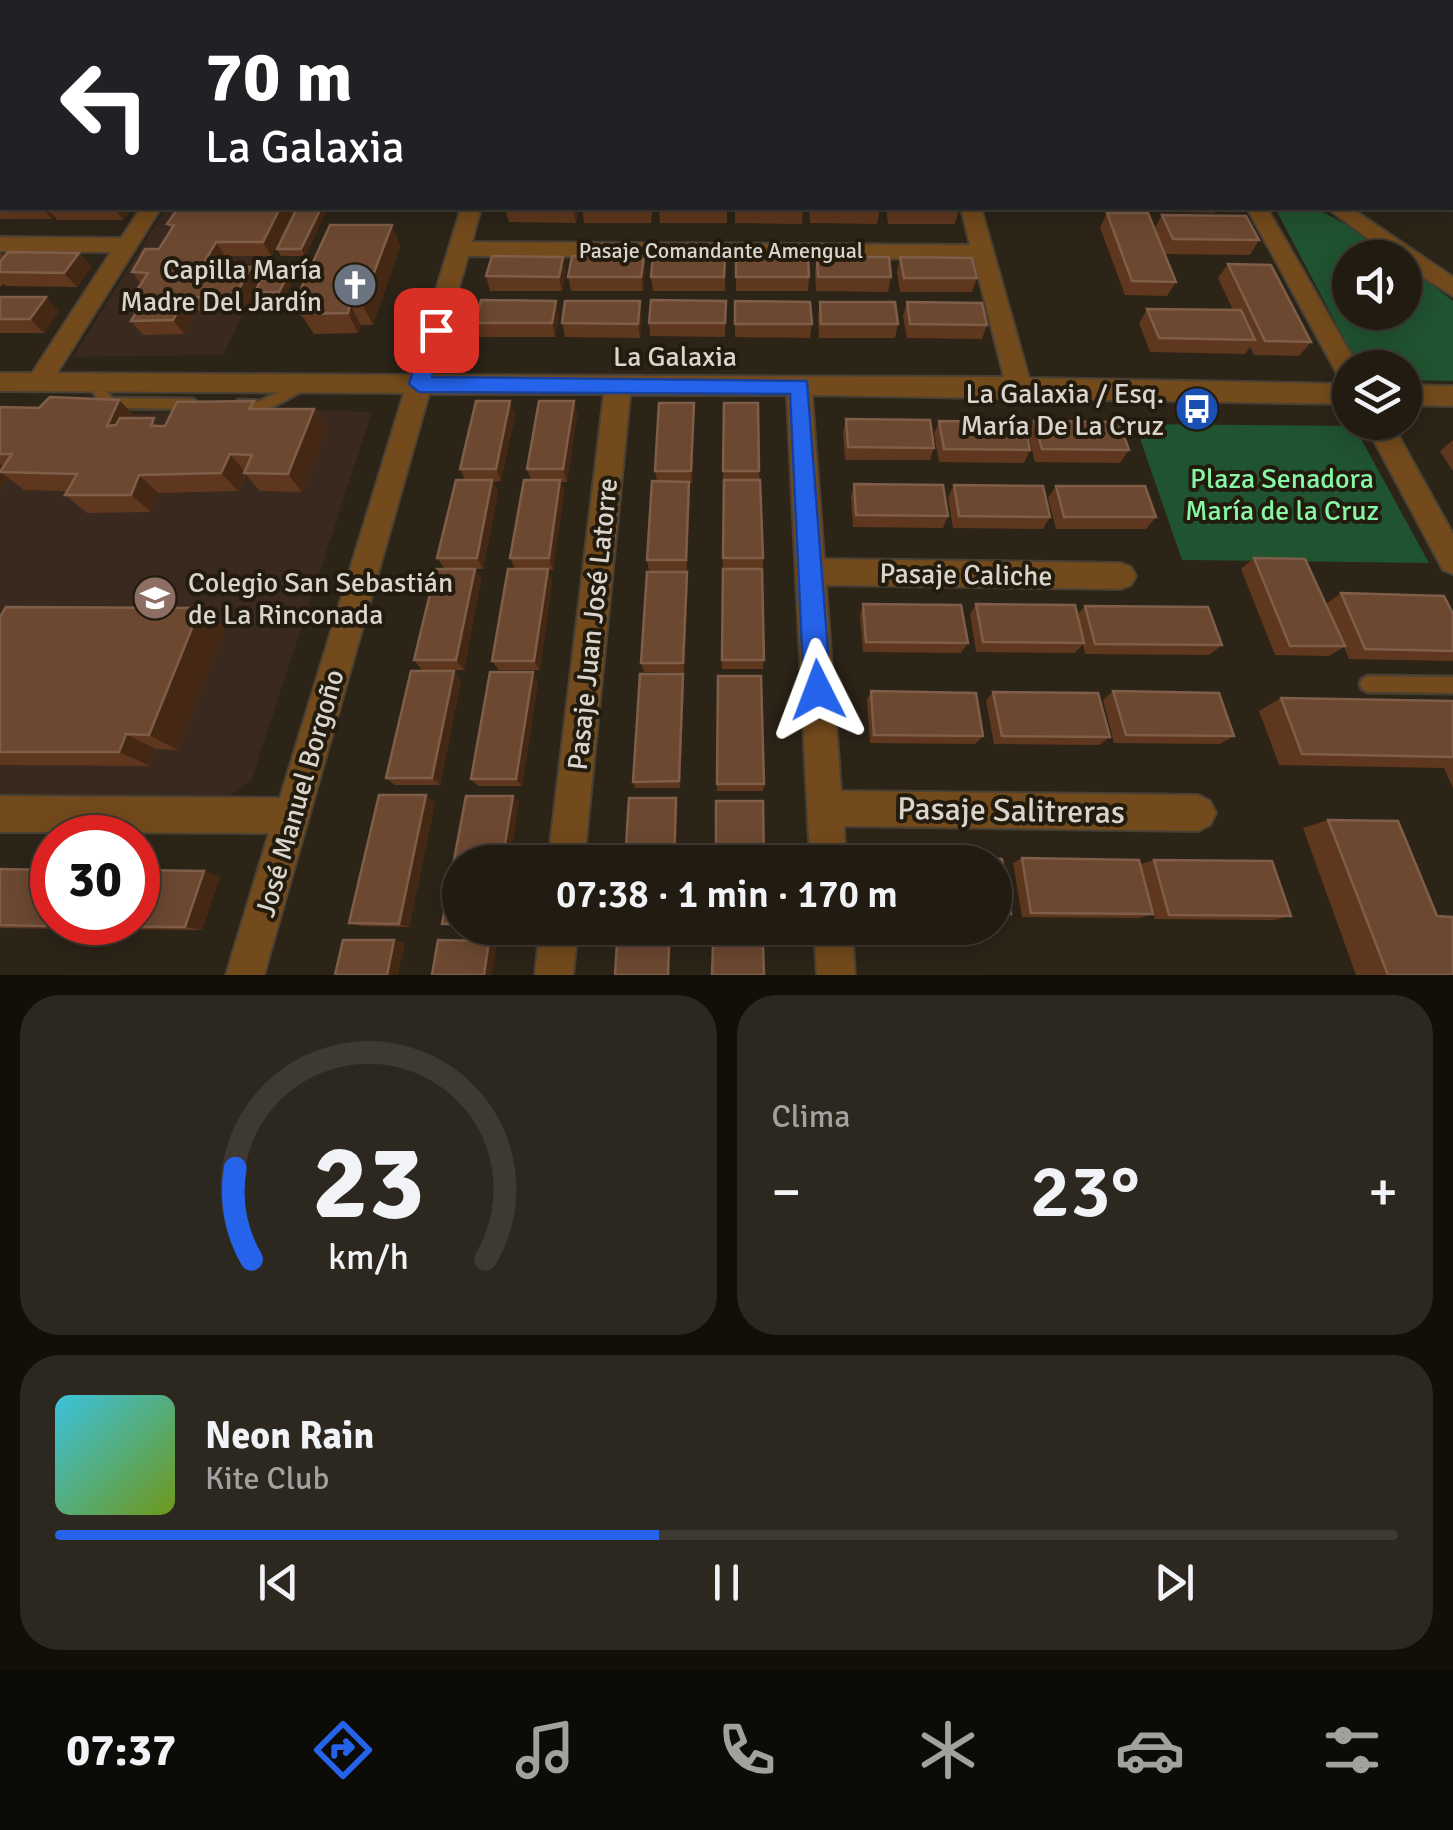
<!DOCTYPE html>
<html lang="es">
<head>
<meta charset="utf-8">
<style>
  :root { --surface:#211b11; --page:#2d281f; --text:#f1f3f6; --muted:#a2a19f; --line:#3e3931; --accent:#2563eb }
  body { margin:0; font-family:Signika,sans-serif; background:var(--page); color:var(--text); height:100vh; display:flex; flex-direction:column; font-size:38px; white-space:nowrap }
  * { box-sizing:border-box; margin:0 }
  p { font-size:32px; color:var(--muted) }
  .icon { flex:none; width:55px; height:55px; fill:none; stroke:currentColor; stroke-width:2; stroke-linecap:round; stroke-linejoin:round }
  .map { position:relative; height:975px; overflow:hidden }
  .side { display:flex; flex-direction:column; gap:20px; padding:20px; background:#120f09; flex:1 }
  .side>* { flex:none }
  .hud { position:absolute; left:0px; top:0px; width:1455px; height:210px; box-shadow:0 5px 25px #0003,0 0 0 2px var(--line); background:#202124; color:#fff; overflow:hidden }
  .controls { position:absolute; left:1332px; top:240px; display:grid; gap:20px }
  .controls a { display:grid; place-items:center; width:90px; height:90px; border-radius:50%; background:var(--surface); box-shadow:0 5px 25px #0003,0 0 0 2px var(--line); font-size:50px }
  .speed { position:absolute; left:30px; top:815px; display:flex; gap:20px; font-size:50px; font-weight:700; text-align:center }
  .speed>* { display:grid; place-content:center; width:130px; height:130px; border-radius:50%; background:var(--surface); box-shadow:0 5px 25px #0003,0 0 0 2px var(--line); line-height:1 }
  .speed .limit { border:15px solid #d22; background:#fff; color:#111 }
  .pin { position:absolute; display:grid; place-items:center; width:85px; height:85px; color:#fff; margin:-42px; border-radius:20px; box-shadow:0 5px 15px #0006 }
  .me { position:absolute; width:110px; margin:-55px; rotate:357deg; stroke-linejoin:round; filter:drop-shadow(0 0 8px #0008) }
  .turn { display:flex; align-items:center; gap:35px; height:210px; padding:0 40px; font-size:45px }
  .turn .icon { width:130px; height:130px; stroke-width:2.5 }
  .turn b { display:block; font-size:70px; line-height:85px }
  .big { font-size:75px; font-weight:600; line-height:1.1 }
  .side .tile { flex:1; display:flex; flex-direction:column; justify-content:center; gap:15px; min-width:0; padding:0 35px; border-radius:40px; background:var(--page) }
  .side .dial { align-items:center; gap:0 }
  .dial svg { height:260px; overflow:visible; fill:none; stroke:var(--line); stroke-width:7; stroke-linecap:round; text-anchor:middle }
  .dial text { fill:var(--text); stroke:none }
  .song { display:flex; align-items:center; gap:30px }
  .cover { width:120px; height:120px; border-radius:15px; background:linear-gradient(135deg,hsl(190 70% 55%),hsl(80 70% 35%)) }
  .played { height:10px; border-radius:5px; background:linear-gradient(90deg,var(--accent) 45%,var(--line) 45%) }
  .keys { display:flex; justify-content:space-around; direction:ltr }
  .heat { display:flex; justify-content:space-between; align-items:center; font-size:55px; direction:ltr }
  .side .tiles { flex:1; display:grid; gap:20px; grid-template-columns:1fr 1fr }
  .tile:last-child { grid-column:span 2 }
  .trip { position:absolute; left:442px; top:845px; width:570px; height:100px; border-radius:50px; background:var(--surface); box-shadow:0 5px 25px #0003,0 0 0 2px var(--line); font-weight:600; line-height:100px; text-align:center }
  .menu { display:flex; height:160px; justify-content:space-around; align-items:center; background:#0d0b07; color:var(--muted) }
  .menu .icon { width:70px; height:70px }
  .menu .on { color:var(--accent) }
  .menu b { font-size:45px; color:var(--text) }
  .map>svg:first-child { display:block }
  .education { fill:#39291e }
  .green { fill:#205330 }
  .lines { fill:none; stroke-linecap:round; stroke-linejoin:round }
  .service-casing { stroke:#484034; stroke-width:5 }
  .minor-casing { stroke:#484034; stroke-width:4 }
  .service { fill:#734a1c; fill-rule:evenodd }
  .minor { fill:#734a1c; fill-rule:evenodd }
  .wall { fill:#5f371e }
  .shaded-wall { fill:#452813 }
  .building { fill:#6c4831; stroke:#7e5e49; stroke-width:2.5 }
  .route { fill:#2563eb; stroke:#184099; stroke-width:2.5 }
  .labels { text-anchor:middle; stroke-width:8; stroke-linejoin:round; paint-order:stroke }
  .far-street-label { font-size:22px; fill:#dad5cc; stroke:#221b0e }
  .poi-label { font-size:28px; fill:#dad5cc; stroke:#221b0e; text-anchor:end }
  .street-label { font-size:28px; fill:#dad5cc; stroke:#221b0e }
  .park-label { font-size:28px; fill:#87f7a6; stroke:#221b0e }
  .near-street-label { font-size:32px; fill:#dad5cc; stroke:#221b0e }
</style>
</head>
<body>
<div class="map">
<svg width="1453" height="975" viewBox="0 0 1453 975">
  <rect width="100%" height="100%" fill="#2c2417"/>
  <path class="education" d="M166,208H295L223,355L73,357Z
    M51,406L70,416L297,409L372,412L252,779L222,802L0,797V414L4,407Z"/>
  <path class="green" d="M1275,208H1315L1373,239L1397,257L1350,258V312H1405V264L1453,301V381L1405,380V368L1359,367Z
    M1135,424L1354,426L1429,563L1182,560Z"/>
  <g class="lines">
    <defs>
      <path id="service" d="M92,378L96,380L112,398L193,399L199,404L193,409L109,408L104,406L88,386L86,383Z
        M303,380L307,382L309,385L307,388C285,400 256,422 233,405L239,400L260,401Z
        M1368,676L1453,677V693L1368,692L1362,689L1360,684L1362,679Z"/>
      <path id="minor" d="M654,0H674L675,2H656Z
        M896,0H917L918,2H898Z
        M1016,0H1032V2H1016Z
        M1149,0H1177L1178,2H1151Z
        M1452,51H1453V62H1452Z
        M0,144H2V156H0Z
        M1452,179H1453V191H1452Z
        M141,208H161L57,373L410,375L461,208H481L472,242L970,245L961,208H981L1029,378L1350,384V404L812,395L824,559L1121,563L1131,567L1136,576L1131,585L1121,589L826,585L841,791L1198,795L1210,801L1216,813L1210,825L1198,831L844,826L846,862H810L787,395H630L584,862H548L604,394H429L264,975H226L269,833L0,832V796L280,798L404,393L0,391V373H32L111,252L0,251V237L121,238ZM468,256L974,259L1004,377L434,375Z
        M1247,208H1267L1359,368H1350V383L1341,381Z
        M1327,208H1351L1453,277V296L1405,266V258H1394Z
        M1405,385L1453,386V406L1405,405Z
        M1364,422H1391L1453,534V574L1443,570Z
        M540,928H578L573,975H535Z
        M814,928H852L855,975H817Z"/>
    </defs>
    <use href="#service" class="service-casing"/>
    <use href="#minor" class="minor-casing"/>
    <use href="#service" class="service"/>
    <use href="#minor" class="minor"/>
  </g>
  <path class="wall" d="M704,0H739L734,2H704Z
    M951,0H993V2H957Z
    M1214,0H1244L1242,2H1228Z
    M1252,0H1287L1286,2H1251Z
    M1378,0H1412L1410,2H1378Z
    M2,95V137H0V97Z
    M0,187H2V208H132L123,220H57L54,216L52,219H0Z
    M295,208L271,256H225L220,266L260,281L244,312L196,311L184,334L143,335L131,321L141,305L133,296L141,284L132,272L159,249L171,229L167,224Z
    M297,208H328L305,256H281L277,249Z
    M505,208H579L576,223L509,222Z
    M582,208H653L651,223H584Z
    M659,208H727V223H660Z
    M735,208H803L802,224L735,223Z
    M809,208H880V209L877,224L810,223Z
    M886,208H959V210L955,224H888Z
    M1152,208H1217L1214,213L1153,211Z
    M1107,213L1154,229L1162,215L1259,240L1250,255L1165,254L1176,282L1167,296L1125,295L1100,227Z
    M392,225L400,246L373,325H361L358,333L314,334L294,304Z
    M0,253L5,256L79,253L91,267L77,287L6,286L3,284L0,287Z
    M644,257L645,271L643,291H571L568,277Z
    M725,257V291H653L651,277Z
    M736,257L809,277L808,291H736Z
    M817,257L891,277L888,292L816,291L815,271Z
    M900,257L977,278L972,292H900L897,272Z
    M1228,264L1311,342L1299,356L1254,355L1250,347L1245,354L1150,352L1139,323L1147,309L1233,310L1218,278Z
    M298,270L284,299H260L255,292Z
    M566,271L562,291H490L486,276Z
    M0,297L59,311L44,333H0Z
    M726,301L725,337L650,336L649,323Z
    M735,301L812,324L810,338L735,337Z
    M820,302L898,324L895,338H819L818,316Z
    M907,302L987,325L982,339L907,338L903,316Z
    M559,315L555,337H480L475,323Z
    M642,315L640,338L565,337L562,323Z
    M119,400L137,418L161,426L260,409H314L327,428L302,492L260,491L246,475L238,491L158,493L151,512L87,513L65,495L67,491L24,490L7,477L0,489V407L39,408Z
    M510,401L515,414L501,481L493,482L498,492L483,569H445L437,558L465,480L460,469Z
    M574,401L577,415L567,482H561L564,492L553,570H548L552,581L540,670H499L492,661L515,569L510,558L531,480L527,469Z
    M694,403L692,483H690L687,571H649L647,560L657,481L655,471Z
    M846,419L934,448L930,460H845L843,432Z
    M939,421L1030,450L1024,463L939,462L934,434Z
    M1034,421L1129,450L1120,463L1035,462L1028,434Z
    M1453,440V470H1452L1440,451Z
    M723,471H759L763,558V669H722Z
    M854,484L948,516L943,528L853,527L851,497Z
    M954,485L1050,517L1043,529L953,528L948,497Z
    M1056,486L1156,517L1146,529H1056L1048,498Z
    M1254,558L1326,604L1341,593L1453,614V661L1349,659L1344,647L1329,656L1275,655L1241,569Z
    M475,569L481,580L464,670H422L414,660Z
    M688,583L684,673L644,672L641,663Z
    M863,604L968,643L961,653L863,652L860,615Z
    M976,604L1077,615L1085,606L1222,645L1209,655L1085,654L1083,644L1075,653L976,652L970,614Z
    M200,608L225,627L178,750L156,749L150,766L0,765V617Z
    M718,676L764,784L763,791H717Z
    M461,680L440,785H395L386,778Z
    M538,681L522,786H478L471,779Z
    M684,683L680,788H635L633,782Z
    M871,691L983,736L975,744L870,743L867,700Z
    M1113,691L1234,736L1220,744L1114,743L1103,700Z
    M993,692L1110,737L1099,745L994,744L986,701Z
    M1281,698L1453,701V788L1444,768L1279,765L1259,711Z
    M435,802L409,927L361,926L349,923Z
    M1328,820L1437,916L1453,975H1356L1303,828Z
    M885,857L1002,859L1011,914L1002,917H995V862H880Z
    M1022,858L1153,914L1140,918L1022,917L1013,863Z
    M1154,860L1291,916L1273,920L1155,919L1141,864Z
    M0,869L52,922L220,876L202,930L84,929L67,927L66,929L0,928Z
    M620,928H673V930H624Z
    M715,928L765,930L764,933H715Z"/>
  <path class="shaded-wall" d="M718,0H739L734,2H718Z
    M819,0H845L840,2H817Z
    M2,64V90L0,93V67Z
    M2,158L1,169L2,182L0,179V161Z
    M42,208H47L54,216L52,219Z
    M114,208H132L123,220Z
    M280,208H295L271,256L263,242Z
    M321,208H328L305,256L301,249Z
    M573,208H579L576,223Z
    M392,225L400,246L373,325L362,304Z
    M216,242L225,256L212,280L202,266Z
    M79,253L91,267L77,287L64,273Z
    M563,257L566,271L562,291L559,277Z
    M644,257L645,271L643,291L641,277Z
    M294,263L298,270L284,299L279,292Z
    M251,267L260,281L244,312L234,298Z
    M46,297L59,311L44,333L30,319Z
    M186,297L196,311L184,334L173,320Z
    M556,301L559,315L555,337L552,323Z
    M640,301L642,315L640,338L638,324Z
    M350,304L361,325L358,333L348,313Z
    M119,400L138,419L126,444L107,426Z
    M510,401L515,414L501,481L496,469Z
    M574,401L577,415L567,482L563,469Z
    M694,403V416L692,483L691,471Z
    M314,409L327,428L302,492L288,474Z
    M230,454L246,473L238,491L221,473Z
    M0,464L10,472H0L7,477L0,489Z
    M139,475L158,493L151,512L131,495Z
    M492,480L498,492L483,569L477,558Z
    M560,480L564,492L553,570L549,558Z
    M689,482L690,494L687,571L686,560Z
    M475,569L481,580L464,670L456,660Z
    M548,569L552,581L540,670L534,661Z
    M687,572L688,583L684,673L683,663Z
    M200,608L225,627L178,750L149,735Z
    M454,671L461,680L440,785L432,778Z
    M533,672L538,681L522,786L516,779Z
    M683,674L684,683L680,788L679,781Z
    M126,734L156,749L150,766L119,752Z
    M426,795L435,802L409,927L399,924Z
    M513,796L519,802L510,862H502Z
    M676,798L678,805L676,862H674Z
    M204,871L220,876L202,930L185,927Z
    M52,907V922H69L66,929L45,926Z
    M394,940L405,943L398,975H387Z
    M489,941L497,943L492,975H484Z
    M669,944L671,947L670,975H668Z"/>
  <path class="building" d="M45,0H67L64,2H42Z
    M91,0H113L110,2H89Z
    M290,0H311L310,2H288Z
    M340,0H362L361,2H339Z
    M415,0H437L436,2H414Z
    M466,0H488L487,2H465Z
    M788,0H809L814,2H783Z
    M853,0H884L879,2H848Z
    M1299,0H1331V2H1313Z
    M1341,0H1356L1370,2H1341Z
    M2,95V122L0,123V97Z
    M0,187H2V205H0Z
    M178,208H280L263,242H216L202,266L251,267L234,298L186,297L173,320L131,321L146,296H133L148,273L132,272L145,249H159L174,225L167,224Z
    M297,208H321L301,249H277Z
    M505,208H573V209Z
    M736,208H803L804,209H736Z
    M812,208H880V209H812Z
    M891,208H959V210H891Z
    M1107,213H1148L1176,282L1132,281Z
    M1162,215L1246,216L1259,240L1173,239Z
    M330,225H392L362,304H350L348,313L302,314L307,304H294Z
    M8,252L79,253L64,273L0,272V262Z
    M492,256L563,257L559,277L486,276Z
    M572,256L644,257L641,277H568Z
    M653,256L725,257L724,277H651Z
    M736,257H808L809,277H736Z
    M817,257H889L891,277H818Z
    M900,257L972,258L977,278H904Z
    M294,263L279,292H255L269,264Z
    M1228,264L1271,265L1311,342L1265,341Z
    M0,297H46L30,319H0Z
    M481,300L556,301L552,323H475Z
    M651,300L726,301L725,323H649Z
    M565,301H640L638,324L562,323Z
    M735,301L810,302L812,324H735Z
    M820,302H895L898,324H821Z
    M907,302L982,303L987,325L910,324Z
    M1147,309L1241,310L1255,340L1159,338Z
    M50,397L119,400L107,426L116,425L120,418H154L151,426H165L177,402L254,401L249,409H314L288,474L244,473L252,455L230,454L221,473L139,475L131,495H65L77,474L0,472L12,454H0V407L39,408Z
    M476,401H510L496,469H460Z
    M539,401H574L563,469H527Z
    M659,403H694L691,471H655Z
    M724,403H758L759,471H723Z
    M846,419L930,420L934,448L848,447Z
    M939,421L1024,422L1030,450L944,449Z
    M1034,421L1119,422L1129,450L1042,449Z
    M456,480H492L477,558H437Z
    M524,480H560L549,558H510Z
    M724,480H760L763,558H723Z
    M652,481L689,482L686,560H647Z
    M854,484L943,485L948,516L856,515Z
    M954,485L1043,486L1050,517L959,516Z
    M1056,486H1145L1156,517H1064Z
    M1254,558L1305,559L1345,646H1290Z
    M436,569H475L456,660H414Z
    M508,569H548L534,661H492Z
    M723,569H762L764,660H722Z
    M647,572H687L683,663H641Z
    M1341,593L1444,596L1453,614V651L1365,649Z
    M863,604L961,605L968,643L866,642Z
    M976,604L1075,605L1084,643L983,642Z
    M1085,606L1208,607L1222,645L1095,644Z
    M6,607L200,608L149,735L126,734L119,752H0V617Z
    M411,671H454L432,778H386Z
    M490,672H533L516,779H471Z
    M640,674H683L679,781L633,782Z
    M718,676H761L764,784H717Z
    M871,691L976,693L983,736L874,735Z
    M1113,691L1219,693L1234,736L1126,735Z
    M993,692L1098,693L1110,737L1002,736Z
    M1281,698L1453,701V757L1302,754Z
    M379,795H426L399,924L349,923Z
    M466,796H513L502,862H460V924H442Z
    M629,798H676L674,862H625Z
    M716,801H763L764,862H716Z
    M1328,820L1398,821L1437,916L1453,917V975H1388Z
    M885,857L1002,859L1011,914H995V862H885Z
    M1022,858L1139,860L1153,914L1031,913Z
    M1154,860L1272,861L1291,916L1169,915Z
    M0,869L52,870V907L45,926L0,925Z
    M138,870L204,871L185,927L63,926L64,922H138Z
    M715,928H765V930H715Z
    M343,940H394L387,975H335Z
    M438,940L489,941L484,975H432Z
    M617,944H669L668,975H615Z
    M763,945L764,975H712L713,946Z"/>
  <path class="route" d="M436,322L446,330L432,377L807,381L831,690L827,699L818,703L808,699L804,690L790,394L419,392L409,384L426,330Z"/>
  <defs>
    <symbol id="church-disc" viewBox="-11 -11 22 22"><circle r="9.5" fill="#6b7280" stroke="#221b0e"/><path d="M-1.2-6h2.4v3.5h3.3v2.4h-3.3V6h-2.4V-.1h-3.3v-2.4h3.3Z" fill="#fff"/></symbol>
    <symbol id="bus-disc" viewBox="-11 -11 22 22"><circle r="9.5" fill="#1a4fb4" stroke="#221b0e"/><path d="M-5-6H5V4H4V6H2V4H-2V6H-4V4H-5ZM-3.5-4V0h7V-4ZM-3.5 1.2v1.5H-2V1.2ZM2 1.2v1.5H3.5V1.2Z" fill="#fff"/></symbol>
    <symbol id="school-disc" viewBox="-11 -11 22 22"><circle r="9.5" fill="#8d6e63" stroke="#221b0e"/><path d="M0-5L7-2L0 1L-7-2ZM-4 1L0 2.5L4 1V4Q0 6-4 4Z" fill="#fff"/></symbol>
  </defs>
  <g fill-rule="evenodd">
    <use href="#church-disc" x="330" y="260" width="50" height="50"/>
    <use href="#bus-disc" x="1172" y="384" width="50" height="50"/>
    <use href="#school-disc" x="130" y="573" width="50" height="50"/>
  </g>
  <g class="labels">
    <g class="far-street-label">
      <text x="721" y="258">Pasaje Comandante Amengual</text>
    </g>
    <g class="poi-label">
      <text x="322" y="279">Capilla María<tspan x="322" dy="32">Madre Del Jardín</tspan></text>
      <text x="1164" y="403">La Galaxia / Esq.<tspan x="1164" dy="32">María De La Cruz</tspan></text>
      <text x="188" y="592" text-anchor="start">Colegio San Sebastián<tspan x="188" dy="32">de La Rinconada</tspan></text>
    </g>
    <g class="street-label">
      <text x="675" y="366">La Galaxia</text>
      <text transform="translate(966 574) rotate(1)" y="10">Pasaje Caliche</text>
      <text transform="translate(592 624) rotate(-84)" y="10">Pasaje Juan José Latorre</text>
      <text transform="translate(299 793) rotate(-74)" y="10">José Manuel Borgoño</text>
    </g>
    <g class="park-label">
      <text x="1282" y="488">Plaza Senadora<tspan x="1282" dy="32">María de la Cruz</tspan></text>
    </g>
    <g class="near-street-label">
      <text transform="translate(1011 810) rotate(1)" y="11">Pasaje Salitreras</text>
    </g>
  </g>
</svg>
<div class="controls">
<a><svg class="icon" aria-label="sound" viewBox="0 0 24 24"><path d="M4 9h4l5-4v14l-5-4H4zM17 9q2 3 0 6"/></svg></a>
<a><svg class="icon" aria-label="layers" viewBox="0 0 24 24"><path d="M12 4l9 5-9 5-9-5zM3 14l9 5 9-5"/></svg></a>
</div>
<div class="speed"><div class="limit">30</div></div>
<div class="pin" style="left:436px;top:330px;background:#d93025"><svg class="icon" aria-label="arrive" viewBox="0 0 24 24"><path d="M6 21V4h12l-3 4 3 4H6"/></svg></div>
<svg class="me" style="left:818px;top:690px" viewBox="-20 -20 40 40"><path d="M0-17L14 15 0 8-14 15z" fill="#2563eb" stroke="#fff" stroke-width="4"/></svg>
<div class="trip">07:38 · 1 min · 170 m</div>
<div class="hud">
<div class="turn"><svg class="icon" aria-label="left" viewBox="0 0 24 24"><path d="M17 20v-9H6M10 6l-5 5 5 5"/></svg><div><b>70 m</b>La Galaxia</div></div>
</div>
</div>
<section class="side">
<div class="tiles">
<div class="tile dial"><svg viewBox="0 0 100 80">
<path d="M14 69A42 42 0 1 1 86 69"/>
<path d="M14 69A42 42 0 0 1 9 41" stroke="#2563eb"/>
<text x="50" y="56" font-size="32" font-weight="700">23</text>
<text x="50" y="72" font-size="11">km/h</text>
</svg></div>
<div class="tile"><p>Clima</p>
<div class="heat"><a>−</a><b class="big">23°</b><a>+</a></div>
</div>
<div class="tile">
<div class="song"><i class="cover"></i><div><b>Neon Rain</b><p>Kite Club</p></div></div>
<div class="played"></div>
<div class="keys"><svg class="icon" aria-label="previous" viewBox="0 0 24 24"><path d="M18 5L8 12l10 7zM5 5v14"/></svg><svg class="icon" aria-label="pause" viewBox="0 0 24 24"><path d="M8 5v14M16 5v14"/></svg><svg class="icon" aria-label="next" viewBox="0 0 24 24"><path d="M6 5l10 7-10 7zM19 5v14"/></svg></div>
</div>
</div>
</section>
<nav class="menu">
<b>07:37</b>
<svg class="icon on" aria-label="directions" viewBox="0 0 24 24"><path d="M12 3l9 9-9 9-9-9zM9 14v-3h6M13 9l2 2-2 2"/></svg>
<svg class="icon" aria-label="music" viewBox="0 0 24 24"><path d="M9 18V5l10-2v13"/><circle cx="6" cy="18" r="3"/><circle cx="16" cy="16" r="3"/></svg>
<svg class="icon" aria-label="phone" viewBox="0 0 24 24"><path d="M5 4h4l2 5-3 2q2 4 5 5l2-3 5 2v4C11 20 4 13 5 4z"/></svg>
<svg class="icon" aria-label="climate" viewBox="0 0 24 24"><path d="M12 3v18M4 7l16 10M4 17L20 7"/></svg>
<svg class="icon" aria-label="car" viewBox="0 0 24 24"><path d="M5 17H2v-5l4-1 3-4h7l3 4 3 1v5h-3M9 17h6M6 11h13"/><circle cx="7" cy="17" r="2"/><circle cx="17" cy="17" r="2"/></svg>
<svg class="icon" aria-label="filters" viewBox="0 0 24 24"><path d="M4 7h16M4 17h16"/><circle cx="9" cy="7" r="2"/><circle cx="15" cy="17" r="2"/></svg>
</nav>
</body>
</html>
